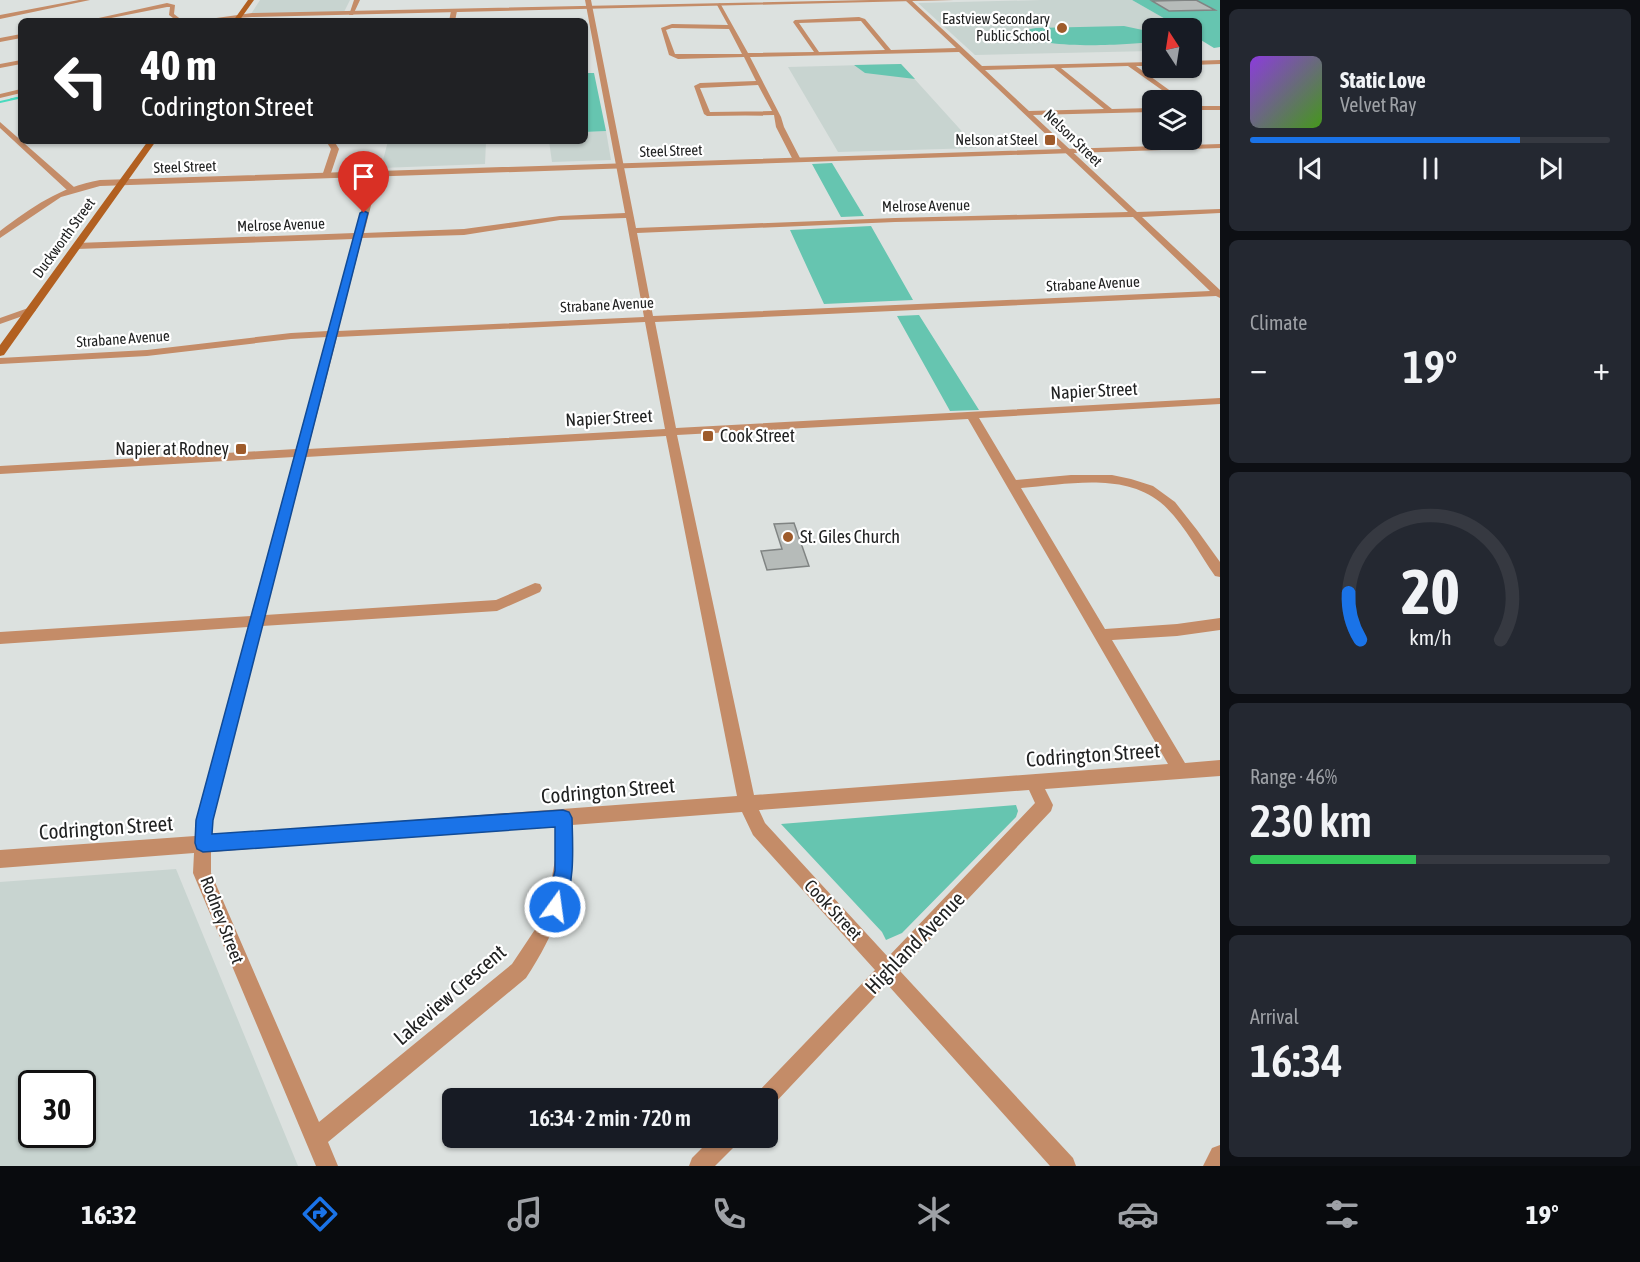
<!DOCTYPE html>
<html lang="en">
<head>
<meta charset="utf-8">
<style>
  :root { --surface:#171b24; --page:#242831; --text:#f1f3f6; --muted:#9ea1a6; --line:#363941; --accent:#1a73e8 }
  body { margin:0; font-family:"Asap Condensed",sans-serif; background:var(--page); color:var(--text); height:100vh; display:flex; flex-direction:column; font-size:22px; white-space:nowrap }
  * { box-sizing:border-box; margin:0 }
  p { font-size:20px; color:var(--muted) }
  .icon { flex:none; width:33px; height:33px; fill:none; stroke:currentColor; stroke-width:2; stroke-linecap:round; stroke-linejoin:round }
  .map { position:relative; flex:1; overflow:hidden }
  .side { display:flex; flex-direction:column; gap:9px; padding:9px; background:#0d0f14; width:420px }
  .side>* { flex:none }
  .banner { position:absolute; left:18px; top:18px; width:570px; height:126px; border-radius:9px; box-shadow:0 2px 4px #0004; background:#202124; color:#fff; overflow:hidden }
  .needle { width:39px; rotate:348deg }
  .fabs { position:absolute; left:1142px; top:18px; display:grid; gap:12px }
  .fabs a { display:grid; place-items:center; width:60px; height:60px; border-radius:9px; background:var(--surface); box-shadow:0 2px 4px #0004; font-size:30px }
  .speed { position:absolute; left:18px; top:1070px; display:flex; gap:12px; font-size:30px; font-weight:700; text-align:center }
  .speed>* { display:grid; place-content:center; width:78px; height:78px; border-radius:50%; background:var(--surface); box-shadow:0 2px 4px #0004; line-height:1 }
  .speed .limit { border:3px solid #111; border-radius:9px; background:#fff; color:#111 }
  .pin { position:absolute; display:grid; place-items:center; width:51px; height:51px; color:#fff; margin:-62px -26px; border-radius:50% 50% 50% 0; rotate:-45deg; box-shadow:0 0 6px #0007 }
  .pin .icon { rotate:45deg }
  .me { position:absolute; width:66px; margin:-33px; rotate:14deg; stroke-linejoin:round; filter:drop-shadow(0 0 4px #0008) }
  .turn { display:flex; align-items:center; gap:21px; height:126px; padding:0 24px; font-size:27px }
  .turn .icon { width:78px; height:78px; stroke-width:2.5 }
  .turn b { display:block; font-size:42px; line-height:51px }
  .big { font-size:45px; font-weight:600; line-height:1.1 }
  .side .card { flex:1; display:flex; flex-direction:column; justify-content:center; gap:9px; min-width:0; padding:0 21px; border-radius:9px; background:var(--page) }
  .side .dial { align-items:center; gap:0 }
  .dial svg { height:156px; overflow:visible; fill:none; stroke:var(--line); stroke-width:7; stroke-linecap:round; text-anchor:middle }
  .dial text { fill:var(--text); stroke:none }
  .song { display:flex; align-items:center; gap:18px }
  .cover { width:72px; height:72px; border-radius:9px; background:linear-gradient(135deg,hsl(270 70% 55%),hsl(100 70% 35%)) }
  .played { height:6px; border-radius:3px; background:linear-gradient(90deg,var(--accent) 75%,var(--line) 75%) }
  .keys { display:flex; justify-content:space-around; direction:ltr }
  .heat { display:flex; justify-content:space-between; align-items:center; font-size:33px; direction:ltr }
  .charge { height:9px; border-radius:4px; background:linear-gradient(90deg,#34c759 46%,var(--line) 0) }
  .trip { position:absolute; left:442px; top:1088px; width:336px; height:60px; border-radius:9px; background:var(--surface); box-shadow:0 2px 4px #0004; font-weight:600; line-height:60px; text-align:center }
  .tabs { display:flex; height:96px; justify-content:space-around; align-items:center; background:#090b0e; color:var(--muted) }
  .tabs .icon { width:42px; height:42px }
  .tabs .on { color:var(--accent) }
  .tabs b { font-size:27px; color:var(--text) }
  main { display:flex; flex:1; min-height:0 }
  .map>svg:first-child { display:block }
  .built { fill:#c8d4d0; fill-rule:evenodd }
  .green { fill:#66c5b0 }
  .lines { fill:none; stroke-linecap:round; stroke-linejoin:round }
  .stream-far1 { stroke:#48dabe; stroke-width:1.5 }
  .stream { stroke:#48dabe; stroke-width:2 }
  .building { fill:#b6bbb9; stroke:#808483; stroke-width:1.5 }
  .minor { fill:#c48c68; fill-rule:evenodd }
  .tertiary { fill:#c48c68; fill-rule:evenodd }
  .secondary { fill:#b26021; fill-rule:evenodd }
  .route { fill:#1a73e8; stroke:#114b97; stroke-width:1.5 }
  .poi-dot { fill:#9e5b2b; stroke:#fff; stroke-width:2 }
  .labels { text-anchor:middle; stroke-width:4.5; stroke-linejoin:round; paint-order:stroke }
  .far-poi-label { font-size:15px; fill:#212222; stroke:#fff; text-anchor:end }
  .far-street-label { font-size:15px; fill:#212222; stroke:#fff }
  .street-label { font-size:18px; fill:#212222; stroke:#fff }
  .poi-label { font-size:18px; fill:#212222; stroke:#fff; text-anchor:start }
  .near-street-label { font-size:21px; fill:#212222; stroke:#fff }
</style>
</head>
<body>
<main>
<div class="map">
<svg width="1220" height="1166" viewBox="0 0 1220 1166">
  <rect width="100%" height="100%" fill="#dce1df"/>
  <path class="built" d="M260,0H350L344,12L251,14Z
    M1042,0H1132L1181,28H1152V51L975,55L918,3Z
    M901,64L977,148L838,152L788,67Z
    M606,131L611,160L552,162L549,141H585V132Z
    M388,141H506L486,142L485,164L381,168Z
    M176,869L298,1166H0V882ZM32,1083H82V1134H32Z"/>
  <path class="green" d="M1132,0H1220V47L1214,48L1191,34V28H1181Z
    M1124,26L1152,32V42C1127,45 1040,50 1023,34L1025,30L1036,28Z
    M901,64L915,79L865,73L854,65Z
    M585,73H594L606,131L585,132Z
    M832,163L864,216L841,217L812,164Z
    M871,226L913,300L824,304L790,230Z
    M919,315L979,410L950,411L897,316Z
    M1016,805L1018,811L1016,817L902,933L886,940L882,932L781,824Z"/>
  <g class="lines">
    <path class="stream-far1" d="M11,99L21,97"/>
    <path class="stream" d="M0,102L18,98"/>
  </g>
  <path class="building" d="M1196,0L1215,10L1169,11L1152,1Z
    M794,523L809,566L767,570L761,551L782,549L774,524Z"/>
  <g class="lines">
    <path class="minor" d="M79,0H90L0,19V15Z
      M354,0H360L353,15H349Z
      M585,0H591L636,228L895,218L1128,212L959,52L750,57L781,117L784,127L801,160L794,162L776,127L774,115L707,116L704,114L694,86L700,83L756,81L744,57L678,59L669,55L661,28L672,24L728,25L717,5L720,3L748,53L814,52L793,22L795,20L859,17L865,19L891,50L956,48L905,0H911L982,66L1152,62V66H1136L1183,100H1176L1128,66L1061,68L1112,109L1152,108V112L1033,115L1137,212L1220,209V213L1142,217L1220,290V298L1216,296L655,322L676,428L1220,398V404L979,418L1016,480L1071,475H1112L1131,479L1153,486L1175,502L1197,530L1220,562V577L1215,576C1198,552 1183,521 1160,502C1122,472 1065,485 1021,488L1105,629L1177,624L1220,618V630L1177,636L1112,640L1185,763L1220,760V776L1045,789L1053,805L1051,811L900,971L1073,1158L1076,1166H1050L887,984L773,1105L768,1108V1098H756L759,1091L875,970L753,835L742,812L572,825C575,882 558,930 526,978L328,1142L338,1166H316L193,873L194,853L0,868V850L195,836L196,820L248,627L0,644V632L251,616L294,457L0,474V466L296,449L327,337L291,339L147,356L0,364V358L147,350L291,333L328,331L354,239L77,249L73,246L77,243L355,233L371,174L375,172L379,174L364,233L464,229L560,216L625,213ZM861,21L885,50L819,52L799,23ZM672,28L729,29L742,54H675L666,30ZM1054,68L1104,109L1029,111L985,70ZM758,85L772,111L710,112L700,88ZM1133,217L1210,291L653,316L637,233L895,222ZM626,218L644,317L338,331L362,238L464,235L560,220ZM645,322L665,429L308,449L337,337ZM968,419L1168,764L754,795L677,435ZM666,436L737,796L212,835V820L262,626L497,611L540,592L542,588L540,584L535,583L496,600L265,615L306,457ZM1029,790L1035,803L888,957L765,823L759,810ZM555,826V860L548,899L536,928L512,964L319,1122L211,873V852Z
      M167,3L175,5L174,14L183,21H177L169,15L170,7H167L96,21H85Z
      M454,9L457,11L455,21H449L451,11Z
      M21,34V38L0,42V38Z
      M1220,60V64L1191,65V61Z
      M21,89V93L0,98V94Z
      M1191,106H1220V110H1191Z
      M0,122L74,187V191H68L0,128Z
      M326,141H334L339,149L330,176L326,178L322,176L331,149Z
      M31,307L36,310L34,312L0,324V318Z
      M713,1137H739L736,1145L715,1166H689L692,1158Z
      M1220,1145V1166H1203L1212,1148Z"/>
    <path class="tertiary" d="M870,0H954L252,17L195,21L252,13Z
      M21,60V64L0,68V64Z
      M1220,144V148L100,186L61,197L0,238V231C32,207 60,187 100,180Z"/>
    <path class="secondary" d="M248,0H254L239,21H233Z
      M148,141H156L4,355L0,356V345Z"/>
  </g>
  <path class="route" d="M364,211L368,213L213,820L212,834L563,810L569,812L572,818C573,851 575,883 562,914L555,916L549,914L546,907L555,871V827L203,852L197,849L195,843L196,820L360,213Z"/>
  <g class="poi-dot">
    <circle cx="1062" cy="28" r="6"/>
    <rect x="1044" y="134" width="12" height="12" rx="3"/>
    <rect x="702" y="430" width="12" height="12" rx="3"/>
    <rect x="235" y="443" width="12" height="12" rx="3"/>
    <circle cx="788" cy="537" r="6"/>
  </g>
  <g class="labels">
    <g class="far-poi-label">
      <text x="1050" y="24">Eastview Secondary<tspan x="1050" dy="17">Public School</tspan></text>
      <text x="1038" y="145">Nelson at Steel</text>
    </g>
    <g class="far-street-label">
      <text transform="translate(1073 138) rotate(44)" y="5">Nelson Street</text>
      <text transform="translate(671 151) rotate(-2)" y="5">Steel Street</text>
      <text transform="translate(185 167) rotate(-2)" y="5">Steel Street</text>
      <text transform="translate(926 206) rotate(-1)" y="5">Melrose Avenue</text>
      <text transform="translate(281 225) rotate(-2)" y="5">Melrose Avenue</text>
      <text transform="translate(64 238) rotate(-54)" y="5">Duckworth Street</text>
      <text transform="translate(1093 284) rotate(-3)" y="5">Strabane Avenue</text>
      <text transform="translate(607 305) rotate(-3)" y="5">Strabane Avenue</text>
      <text transform="translate(123 339) rotate(-4)" y="5">Strabane Avenue</text>
    </g>
    <g class="street-label">
      <text transform="translate(1094 391) rotate(-3)" y="6">Napier Street</text>
      <text transform="translate(609 418) rotate(-3)" y="6">Napier Street</text>
      <text transform="translate(833 910) rotate(47)" y="6">Cook Street</text>
      <text transform="translate(222 920) rotate(69)" y="6">Rodney Street</text>
    </g>
    <g class="poi-label">
      <text x="720" y="442">Cook Street</text>
      <text x="229" y="455" text-anchor="end">Napier at Rodney</text>
      <text x="800" y="543">St. Giles Church</text>
    </g>
    <g class="near-street-label">
      <text transform="translate(1093 755) rotate(-4)" y="7">Codrington Street</text>
      <text transform="translate(608 791) rotate(-5)" y="7">Codrington Street</text>
      <text transform="translate(106 828) rotate(-4)" y="7">Codrington Street</text>
      <text transform="translate(915 943) rotate(-46)" y="7">Highland Avenue</text>
      <text transform="translate(450 995) rotate(-41)" y="7">Lakeview Crescent</text>
    </g>
  </g>
</svg>
<div class="fabs">
<a><svg class="needle" viewBox="-14 -14 28 28"><path d="M0-13l5 13h-10z" fill="#e53935"/><path d="M0 13l5-13h-10z" fill="#9ea1a6"/></svg></a>
<a><svg class="icon" aria-label="layers" viewBox="0 0 24 24"><path d="M12 4l9 5-9 5-9-5zM3 14l9 5 9-5"/></svg></a>
</div>
<div class="speed"><div class="limit">30</div></div>
<div class="pin" style="left:364px;top:213px;background:#d93025"><svg class="icon" aria-label="arrive" viewBox="0 0 24 24"><path d="M6 21V4h12l-3 4 3 4H6"/></svg></div>
<svg class="me" style="left:555px;top:907px" viewBox="-20 -20 40 40"><circle r="17" fill="#1a73e8" stroke="#fff" stroke-width="3"/><path d="M0-11L8 9 0 5-8 9z" fill="#fff"/></svg>
<div class="trip">16:34 · 2 min · 720 m</div>
<div class="banner">
<div class="turn"><svg class="icon" aria-label="left" viewBox="0 0 24 24"><path d="M17 20v-9H6M10 6l-5 5 5 5"/></svg><div><b>40 m</b>Codrington Street</div></div>
</div>
</div>
<section class="side">
<div class="card">
<div class="song"><i class="cover"></i><div><b>Static Love</b><p>Velvet Ray</p></div></div>
<div class="played"></div>
<div class="keys"><svg class="icon" aria-label="previous" viewBox="0 0 24 24"><path d="M18 5L8 12l10 7zM5 5v14"/></svg><svg class="icon" aria-label="pause" viewBox="0 0 24 24"><path d="M8 5v14M16 5v14"/></svg><svg class="icon" aria-label="next" viewBox="0 0 24 24"><path d="M6 5l10 7-10 7zM19 5v14"/></svg></div>
</div>
<div class="card"><p>Climate</p>
<div class="heat"><a>−</a><b class="big">19°</b><a>+</a></div>
</div>
<div class="card dial"><svg viewBox="0 0 100 80">
<path d="M14 69A42 42 0 1 1 86 69"/>
<path d="M14 69A42 42 0 0 1 8 45" stroke="#1a73e8"/>
<text x="50" y="56" font-size="32" font-weight="700">20</text>
<text x="50" y="72" font-size="11">km/h</text>
</svg></div>
<div class="card"><p>Range · 46%</p><b class="big">230 km</b><div class="charge"></div></div>
<div class="card"><p>Arrival</p><b class="big">16:34</b></div>
</section>
</main>
<nav class="tabs">
<b>16:32</b>
<svg class="icon on" aria-label="directions" viewBox="0 0 24 24"><path d="M12 3l9 9-9 9-9-9zM9 14v-3h6M13 9l2 2-2 2"/></svg>
<svg class="icon" aria-label="music" viewBox="0 0 24 24"><path d="M9 18V5l10-2v13"/><circle cx="6" cy="18" r="3"/><circle cx="16" cy="16" r="3"/></svg>
<svg class="icon" aria-label="phone" viewBox="0 0 24 24"><path d="M5 4h4l2 5-3 2q2 4 5 5l2-3 5 2v4C11 20 4 13 5 4z"/></svg>
<svg class="icon" aria-label="climate" viewBox="0 0 24 24"><path d="M12 3v18M4 7l16 10M4 17L20 7"/></svg>
<svg class="icon" aria-label="car" viewBox="0 0 24 24"><path d="M5 17H2v-5l4-1 3-4h7l3 4 3 1v5h-3M9 17h6M6 11h13"/><circle cx="7" cy="17" r="2"/><circle cx="17" cy="17" r="2"/></svg>
<svg class="icon" aria-label="filters" viewBox="0 0 24 24"><path d="M4 7h16M4 17h16"/><circle cx="9" cy="7" r="2"/><circle cx="15" cy="17" r="2"/></svg>
<b>19°</b>
</nav>
</body>
</html>
